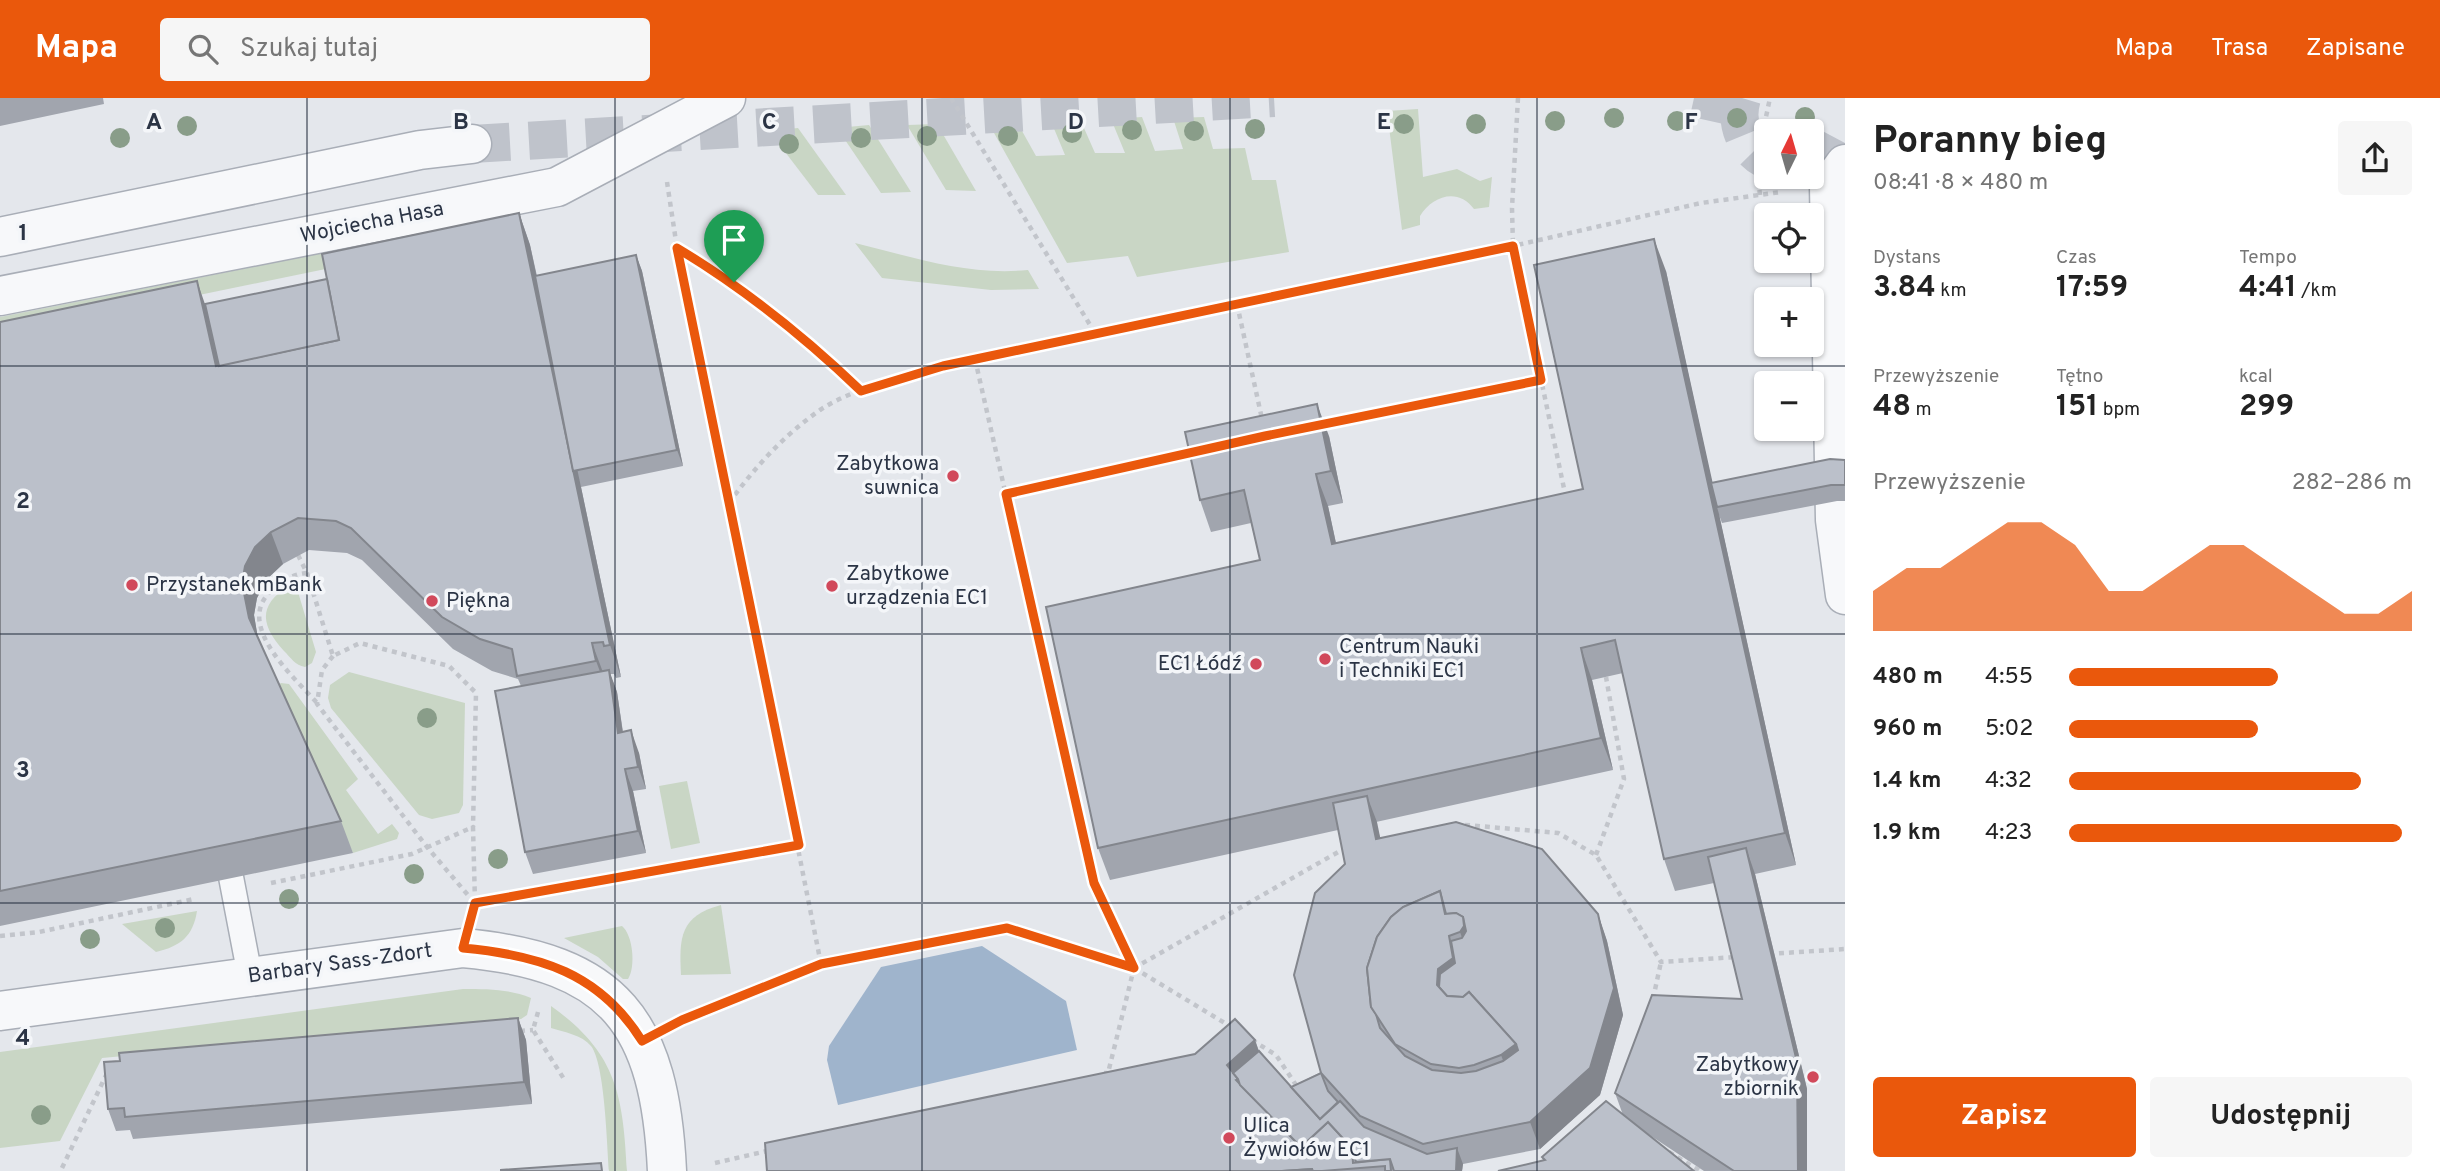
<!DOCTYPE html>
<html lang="pl">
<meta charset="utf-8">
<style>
body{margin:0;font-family:Overpass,sans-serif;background:#f6f6f6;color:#222;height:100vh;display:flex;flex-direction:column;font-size:26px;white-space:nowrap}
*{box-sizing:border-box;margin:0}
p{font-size:23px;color:#767676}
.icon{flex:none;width:38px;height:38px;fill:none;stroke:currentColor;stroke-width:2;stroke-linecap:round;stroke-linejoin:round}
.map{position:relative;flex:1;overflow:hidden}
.side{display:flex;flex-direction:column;background:#fff;width:595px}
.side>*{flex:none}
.needle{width:46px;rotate:5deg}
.tools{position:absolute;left:1754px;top:21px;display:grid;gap:14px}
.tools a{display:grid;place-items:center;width:70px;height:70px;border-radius:7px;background:#fff;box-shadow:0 2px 5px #0004;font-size:35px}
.pin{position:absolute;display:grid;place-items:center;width:60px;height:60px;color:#fff;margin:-72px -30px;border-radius:50% 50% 50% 0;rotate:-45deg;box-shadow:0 0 7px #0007}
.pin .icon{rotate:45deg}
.round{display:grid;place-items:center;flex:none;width:74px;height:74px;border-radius:7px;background:#f6f6f6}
.summary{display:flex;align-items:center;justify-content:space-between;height:119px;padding:0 28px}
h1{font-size:38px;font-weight:700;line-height:52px}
.metrics{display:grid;grid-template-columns:repeat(3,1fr);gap:10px;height:119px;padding:7px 28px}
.metrics div{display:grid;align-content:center}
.metrics b{font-size:30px;font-weight:700}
.metrics small{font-size:19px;font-weight:400}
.metrics p{font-size:19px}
.chart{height:196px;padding:14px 28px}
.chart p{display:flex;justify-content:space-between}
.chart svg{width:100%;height:126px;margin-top:7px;fill:#ea580c;opacity:.7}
.button{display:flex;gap:14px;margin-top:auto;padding:14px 28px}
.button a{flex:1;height:80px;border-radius:7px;background:#ea580c;color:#fff;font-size:28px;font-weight:700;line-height:80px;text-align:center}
.button a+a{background:#f6f6f6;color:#222}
ul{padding:0 28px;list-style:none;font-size:23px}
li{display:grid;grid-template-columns:112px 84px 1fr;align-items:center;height:52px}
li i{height:18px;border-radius:9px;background:#ea580c}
header{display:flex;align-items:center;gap:42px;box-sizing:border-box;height:98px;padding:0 35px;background:#ea580c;color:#fff}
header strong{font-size:33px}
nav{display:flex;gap:38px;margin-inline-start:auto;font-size:24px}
.search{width:490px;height:63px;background:#f6f6f6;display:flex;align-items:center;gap:18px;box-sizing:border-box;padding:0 24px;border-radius:7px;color:#767676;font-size:26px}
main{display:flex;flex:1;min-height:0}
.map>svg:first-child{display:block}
</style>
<header>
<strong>Mapa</strong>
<div class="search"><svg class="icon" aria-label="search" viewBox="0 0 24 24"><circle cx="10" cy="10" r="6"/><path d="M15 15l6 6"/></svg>Szukaj tutaj</div>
<nav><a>Mapa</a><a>Trasa</a><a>Zapisane</a></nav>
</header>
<main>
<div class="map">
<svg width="1845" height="1073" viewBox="0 0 1845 1073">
<rect width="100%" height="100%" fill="#e4e7ec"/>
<!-- green -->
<g fill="#c9d6c5">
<path d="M1418,11l5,68 34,-8 23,12 12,-4 -3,30 -15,2c-16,-22 -42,-13 -54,7v9l-18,5 -15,-119z"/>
<polygon points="1142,19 1155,53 1183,51 1173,20 1204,19 1213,51 1245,50 1252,82 1276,82 1289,154 1137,179 1128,158 1067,165 989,26 1017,24 1036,58 1065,57 1050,21 1080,21 1095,55 1125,55 1111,21"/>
<polygon points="937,26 976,93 946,92 907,27"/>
<polygon points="869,27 911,94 881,95 837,30"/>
<polygon points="798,30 846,97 818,97 769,33"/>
<polygon points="453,129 515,132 0,238 0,219"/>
<path d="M855,145c58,14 112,33 173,27l11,19 -48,1 -109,-12z"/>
<path d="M295,484l21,70 -4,11 -7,4c-10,-2 -14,-9 -21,-16 -27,-30 -24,-49 11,-69z"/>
<polygon points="349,574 465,605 463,707 459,715 432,721 419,717 331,610 328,600 330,587"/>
<polygon points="281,585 289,586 358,681 346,692 378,736 392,726 399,735 397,741 353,755 276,588"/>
<polygon points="687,683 700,745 671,751 659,688"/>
<path d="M721,807l10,69 -50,1c-2,-38 -1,-59 40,-70z"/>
<path d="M197,813c-4,25 -16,35 -41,41l-34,-28z"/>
<path d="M622,828c11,9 14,41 6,53h-5l-25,-22 -34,-19z"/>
<path d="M463,891c24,0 46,0 68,9l-4,17 -6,4 -419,39 -42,83 -60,7v-96z"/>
<path d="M551,908c66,47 72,89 76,165h-18c-2,-25 -4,-107 -18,-125 -9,-11 -27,-14 -40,-18z"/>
</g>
<!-- water -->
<polygon fill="#9fb4cc" points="982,848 1066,903 1077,952 838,1007 827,962 829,948 881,869"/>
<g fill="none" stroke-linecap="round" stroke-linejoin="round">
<!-- street-tunnel -->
<g stroke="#bfc3cb" stroke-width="38" stroke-dasharray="38 19" stroke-linecap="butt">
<polyline points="1694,0 1739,10"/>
<path d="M1742,0c-7,23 1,50 24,62"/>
<polyline points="472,46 1274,0"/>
<path d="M1811,67c19,-10 28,-22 34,-43"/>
</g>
<defs>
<polyline id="lane" points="231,779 250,878"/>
<g id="street">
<polyline points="1845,66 1829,88 1835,422 1845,497"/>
<polyline points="0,139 420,52 472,46"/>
<polyline points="0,198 557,89 726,0"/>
<path d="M0,913l463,-63c153,14 197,75 204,223"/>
</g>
</defs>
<!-- lane casing -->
<use href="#lane" stroke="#a9aeb7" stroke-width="27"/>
<!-- street casing -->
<use href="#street" stroke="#a9aeb7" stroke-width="41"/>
<!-- path -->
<g stroke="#c2c5cb" stroke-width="4.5" stroke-dasharray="5 5" stroke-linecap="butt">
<polyline points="951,0 1095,235"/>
<polyline points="1518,0 1512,110 1513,148 1566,400"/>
<path d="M667,84l10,66c68,41 127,87 184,143"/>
<polyline points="1760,97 1756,66 1770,0"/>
<polyline points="677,151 729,405"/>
<polyline points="1237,206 1262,321"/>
<polyline points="975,261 1094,785 1134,870 1108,975 1104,975"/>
<polyline points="1319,327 1541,282"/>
<polyline points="1006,396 1194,354"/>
<polyline points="298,457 307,475 333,558 360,545 449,568 476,595 473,729"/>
<path d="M307,475c-15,1 -28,9 -38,20 -33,34 26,85 48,110"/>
<polyline points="333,558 322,572 317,606 427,749 473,803"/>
<polyline points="1455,726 1558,735 1596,757 1661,864 1736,859"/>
<polyline points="1596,757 1624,681 1606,579"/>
<polyline points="271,785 412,756 473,729 475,804"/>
<polyline points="486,803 799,747"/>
<polyline points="0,838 39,834 194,801"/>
<polyline points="1769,856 1845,851"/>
<path d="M821,866l-92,-461c26,-36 54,-67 91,-93 35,-23 83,-32 123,-44l570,-120 188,-43 80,-11"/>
<polyline points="1134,870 1233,930"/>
<polyline points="1653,901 1661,864"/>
<polyline points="538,914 533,932 564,981"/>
<polyline points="684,922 821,866 1007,830 1134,870 1347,749"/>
<polyline points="520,933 533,932"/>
<polyline points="1252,942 1276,957 1298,990"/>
<polyline points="1669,1054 1700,1073"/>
<polyline points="715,1065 771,1052"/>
<polyline points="62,1070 107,975"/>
</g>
<!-- lane -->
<use href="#lane" stroke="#f7f8fa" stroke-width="24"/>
<!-- street -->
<use href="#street" stroke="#f7f8fa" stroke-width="38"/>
</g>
<!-- trees -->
<g fill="#899d89">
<circle cx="1805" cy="19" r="10"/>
<circle cx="1614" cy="20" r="10"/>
<circle cx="1737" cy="20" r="10"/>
<circle cx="1555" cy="23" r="10"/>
<circle cx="1677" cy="23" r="10"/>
<circle cx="1404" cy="26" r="10"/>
<circle cx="1476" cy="26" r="10"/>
<circle cx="187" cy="28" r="10"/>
<circle cx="1255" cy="31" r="10"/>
<circle cx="1132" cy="32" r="10"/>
<circle cx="1194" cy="33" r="10"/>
<circle cx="1072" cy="35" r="10"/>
<circle cx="927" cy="38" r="10"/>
<circle cx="1008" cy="38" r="10"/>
<circle cx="120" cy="40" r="10"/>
<circle cx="861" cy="40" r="10"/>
<circle cx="789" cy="46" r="10"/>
<circle cx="427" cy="620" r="10"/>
<circle cx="498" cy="761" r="10"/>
<circle cx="414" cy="776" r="10"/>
<circle cx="289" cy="801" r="10"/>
<circle cx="165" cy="830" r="10"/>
<circle cx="90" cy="841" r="10"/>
<circle cx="41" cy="1017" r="10"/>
</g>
<!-- wall -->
<g fill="#a1a5ae">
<polygon points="0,0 103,0 104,6 0,28"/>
<polygon points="519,115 530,147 537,178 636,157 642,173 683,368 581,389 621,579 616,580 614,576 610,576 617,594 623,634 639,655 646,691 633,693 646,755 533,776 525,754 521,588 518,581 492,573 453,551 362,462 347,455 309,452 283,466 267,481 257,500 254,517 258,541 341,723 353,755 0,828 0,224 205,206 327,181"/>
<polygon points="1666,173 1712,385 1845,362 1845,403 1837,403 1722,425 1719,417 1796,767 1755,776 1807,991 1807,1073 1704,1073 1648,1036 1543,1062 1542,1059 1623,1017 1615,995 1742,901 1714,785 1675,793 1664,761 1623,575 1592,582 1613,672 1376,724 1380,740 1598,816 1607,843 1623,917 1600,997 1540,1051 1463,1066 1462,1073 767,1073 1195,956 1255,942 1259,953 1291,989 1321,974 1345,766 1338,732 1110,782 1098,750 1260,462 1251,425 1211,434 1200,402 1329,338 1343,405 1328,408 1336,445 1583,391"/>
<polygon points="518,920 526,942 532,1006 133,1041 130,1032 116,1033 108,1011"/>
</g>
<!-- shaded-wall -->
<g fill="#83868d">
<polygon points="519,115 530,147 621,579 610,547"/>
<polygon points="1654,141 1666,173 1718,409 1717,409 1719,416 1796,767 1785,735"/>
<polygon points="636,157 642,173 683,368 677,352"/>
<polygon points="197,183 208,215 226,292 216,268"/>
<polygon points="1317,306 1329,338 1343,405 1331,373"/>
<polygon points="1316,376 1328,408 1343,478 1332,446"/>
<polygon points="271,434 283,466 267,481 257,500 254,517 260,552 249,520 242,485 245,468 255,449"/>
<polygon points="592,545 604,577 608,595 596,563"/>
<polygon points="1581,550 1592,582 1613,672 1601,640"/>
<polygon points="609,572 617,594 626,657 618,635"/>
<polygon points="631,632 639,655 646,691 638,669"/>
<polygon points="625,671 633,693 646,755 638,733"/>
<polygon points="1367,698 1377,724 1386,768 1376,741"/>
<polygon points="1746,750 1755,776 1807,991 1807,1073 1798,1073"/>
<polygon points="1598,816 1607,843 1623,917 1600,997 1540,1051 1530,1024"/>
<polygon points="1463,819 1474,851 1471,866 1460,834"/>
<polygon points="1449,838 1461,870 1450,903 1437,887 1438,871"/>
<polygon points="518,920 526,942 532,1006 524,984"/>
<polygon points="1255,942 1264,969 1241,989 1237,985 1227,967"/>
<polygon points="1516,946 1527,978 1513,989 1501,957"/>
<polygon points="1457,1050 1463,1066 1462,1073 1456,1073"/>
</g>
<!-- building -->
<g fill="#bbc0ca" stroke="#83868d" stroke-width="2" fill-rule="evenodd">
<polygon points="519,115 610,547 604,548 603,544 592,545 596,563 517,578 512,551 480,541 442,519 351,430 336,423 298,420 271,434 255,449 245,468 242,485 249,520 341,723 0,793 0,224 197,183 216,268 339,242 322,156"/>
<polygon points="1654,141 1785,735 1664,761 1615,542 1581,550 1601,640 1098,750 1046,509 1260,462 1244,392 1200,402 1185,334 1317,306 1331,373 1316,376 1332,446 1583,391 1534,167"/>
<polygon points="636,157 677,352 573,373 535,178"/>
<polygon points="327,181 339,242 219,268 205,206"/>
<polygon points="1830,361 1845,362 1845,387 1831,387 1717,409 1711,385"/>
<polygon points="609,572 618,635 631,632 638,669 625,671 638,733 525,754 495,593"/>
<path d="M1367,698l9,43 80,-17 86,27 56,65 16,74 -24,80 -60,54 -107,22 -63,-28 -39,-43 -27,-98 21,-82 30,-29 -12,-61zM1440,793l6,23 10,-1 7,4 3,14 -4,7 -11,3 4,22 -15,11 -1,13 8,9 16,1 6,-5 47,52 2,6 -15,11 -27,10 -15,2 -29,-3 -27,-14 -25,-28 -4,-14 -5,-7 -4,-39 10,-31 14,-20 12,-10z"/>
<polygon points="1746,750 1797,964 1798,1073 1734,1073 1615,995 1652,897 1742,901 1708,759"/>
<polygon points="1440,793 1445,816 1456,815 1463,819 1464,828 1460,834 1449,838 1453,860 1438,871 1437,887 1447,898 1463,899 1469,894 1516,946 1501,957 1474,967 1459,970 1431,966 1395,946 1371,909 1367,870 1377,839 1391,819 1403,809"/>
<polygon points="518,920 524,984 125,1019 124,1010 108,1011 104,964 120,963 119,955"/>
<polygon points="1235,921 1255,942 1227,967 1238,981 1236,982 1301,1049 1328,1024 1352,1050 1353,1065 1390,1061 1391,1073 1385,1073 1385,1068 1322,1073 1313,1073 1312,1071 1282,1073 767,1073 765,1045 1195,956"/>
<polygon points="1259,953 1320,1021 1340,1003 1364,1029 1427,1056 1457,1050 1456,1073 1394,1073 1390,1061 1356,1064 1352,1050 1328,1024 1301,1049 1240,987 1238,981 1233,975"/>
<polygon points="1321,975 1328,993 1338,1004 1320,1021 1291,989"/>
<polygon points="1606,1003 1694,1073 1498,1073 1545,1062 1542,1059"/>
<polygon points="601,1065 602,1073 501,1073 501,1072"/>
<polygon points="1312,1071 1312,1073 1282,1073"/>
</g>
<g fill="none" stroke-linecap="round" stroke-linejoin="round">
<defs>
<path id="route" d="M1513,148l28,134 -276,56 -259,58 88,389 40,85 -127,-40 -186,36 -139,56 -40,21c-42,-68 -103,-86 -179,-93l12,-45 324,-58 -122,-597c68,41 127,88 184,143l82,-25z"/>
</defs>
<!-- route casing -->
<use href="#route" stroke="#fff" stroke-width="14"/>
<!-- route -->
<use href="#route" stroke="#ea580c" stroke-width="9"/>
</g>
<!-- grid -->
<path fill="none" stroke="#2b3445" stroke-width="2" stroke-opacity="0.55" d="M307,0v1073M615,0v1073M922,0v1073M1230,0v1073M1537,0v1073M0,268h1845M0,536h1845M0,805h1845"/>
<!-- markers -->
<g fill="#d1495b" stroke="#f4f6f9" stroke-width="2.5">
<circle cx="953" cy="378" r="7"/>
<circle cx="132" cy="487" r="7"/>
<circle cx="832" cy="488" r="7"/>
<circle cx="432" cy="503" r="7"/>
<circle cx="1325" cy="561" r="7"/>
<circle cx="1256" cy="566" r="7"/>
<circle cx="1813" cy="979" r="7"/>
<circle cx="1229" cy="1040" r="7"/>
</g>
<g text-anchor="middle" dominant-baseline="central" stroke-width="7" stroke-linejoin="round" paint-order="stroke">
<!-- street labels -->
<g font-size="21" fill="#2b3445" stroke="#f4f6f9">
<text transform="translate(372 125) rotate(-11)">Wojciecha Hasa</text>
<text transform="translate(340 866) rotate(-8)">Barbary Sass-Zdort</text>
</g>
<!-- poi labels -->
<g font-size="21" fill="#2b3445" stroke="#f4f6f9" text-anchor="start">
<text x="939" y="366" text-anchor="end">Zabytkowa<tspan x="939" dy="24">suwnica</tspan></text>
<text x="846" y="476">Zabytkowe<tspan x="846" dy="24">urządzenia EC1</tspan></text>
<text x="146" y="487">Przystanek mBank</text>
<text x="446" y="503">Piękna</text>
<text x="1339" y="549">Centrum Nauki<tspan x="1339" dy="24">i Techniki EC1</tspan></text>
<text x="1242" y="566" text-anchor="end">EC1 Łódź</text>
<text x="1799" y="967" text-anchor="end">Zabytkowy<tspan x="1799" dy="24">zbiornik</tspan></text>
<text x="1243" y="1028">Ulica<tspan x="1243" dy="24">Żywiołów EC1</tspan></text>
</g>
</g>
<g font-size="23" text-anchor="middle" font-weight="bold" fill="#2b3445" stroke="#f4f6f9" stroke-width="7" stroke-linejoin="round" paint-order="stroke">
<text x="154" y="31">A</text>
<text x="461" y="31">B</text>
<text x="769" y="31">C</text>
<text x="1076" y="31">D</text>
<text x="1384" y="31">E</text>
<text x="1691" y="31">F</text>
<text x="23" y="142">1</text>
<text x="23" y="410">2</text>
<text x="23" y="679">3</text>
<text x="23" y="947">4</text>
</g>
</svg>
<div class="tools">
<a><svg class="needle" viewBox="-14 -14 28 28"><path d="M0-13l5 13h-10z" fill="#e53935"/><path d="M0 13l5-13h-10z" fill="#767676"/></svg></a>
<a><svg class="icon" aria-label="locate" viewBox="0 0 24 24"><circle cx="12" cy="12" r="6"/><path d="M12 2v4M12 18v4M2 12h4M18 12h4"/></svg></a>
<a>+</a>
<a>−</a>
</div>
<div class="pin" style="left:734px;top:184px;background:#1e9e55"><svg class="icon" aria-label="arrive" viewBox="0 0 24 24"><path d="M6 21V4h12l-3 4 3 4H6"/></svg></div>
</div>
<section class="side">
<div class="summary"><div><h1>Poranny bieg</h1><p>08:41 · 8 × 480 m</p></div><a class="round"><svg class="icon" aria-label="share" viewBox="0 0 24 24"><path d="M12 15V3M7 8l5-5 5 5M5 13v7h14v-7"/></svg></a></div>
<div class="metrics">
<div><p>Dystans</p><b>3.84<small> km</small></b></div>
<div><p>Czas</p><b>17:59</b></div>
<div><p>Tempo</p><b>4:41<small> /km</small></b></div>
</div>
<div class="metrics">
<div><p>Przewyższenie</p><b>48<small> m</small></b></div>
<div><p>Tętno</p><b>151<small> bpm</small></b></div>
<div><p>kcal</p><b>299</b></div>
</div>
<div class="chart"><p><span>Przewyższenie</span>282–286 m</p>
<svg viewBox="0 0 160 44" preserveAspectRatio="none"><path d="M0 44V30L10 22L20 22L30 14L40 6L50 6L60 14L70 30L80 30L90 22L100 14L110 14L120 22L130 30L140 38L150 38L160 30V44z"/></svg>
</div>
<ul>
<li><b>480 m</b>4:55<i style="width:61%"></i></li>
<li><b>960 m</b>5:02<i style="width:55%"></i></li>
<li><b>1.4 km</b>4:32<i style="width:85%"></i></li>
<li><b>1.9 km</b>4:23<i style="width:97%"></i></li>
</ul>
<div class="button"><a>Zapisz</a><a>Udostępnij</a></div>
</section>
</main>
